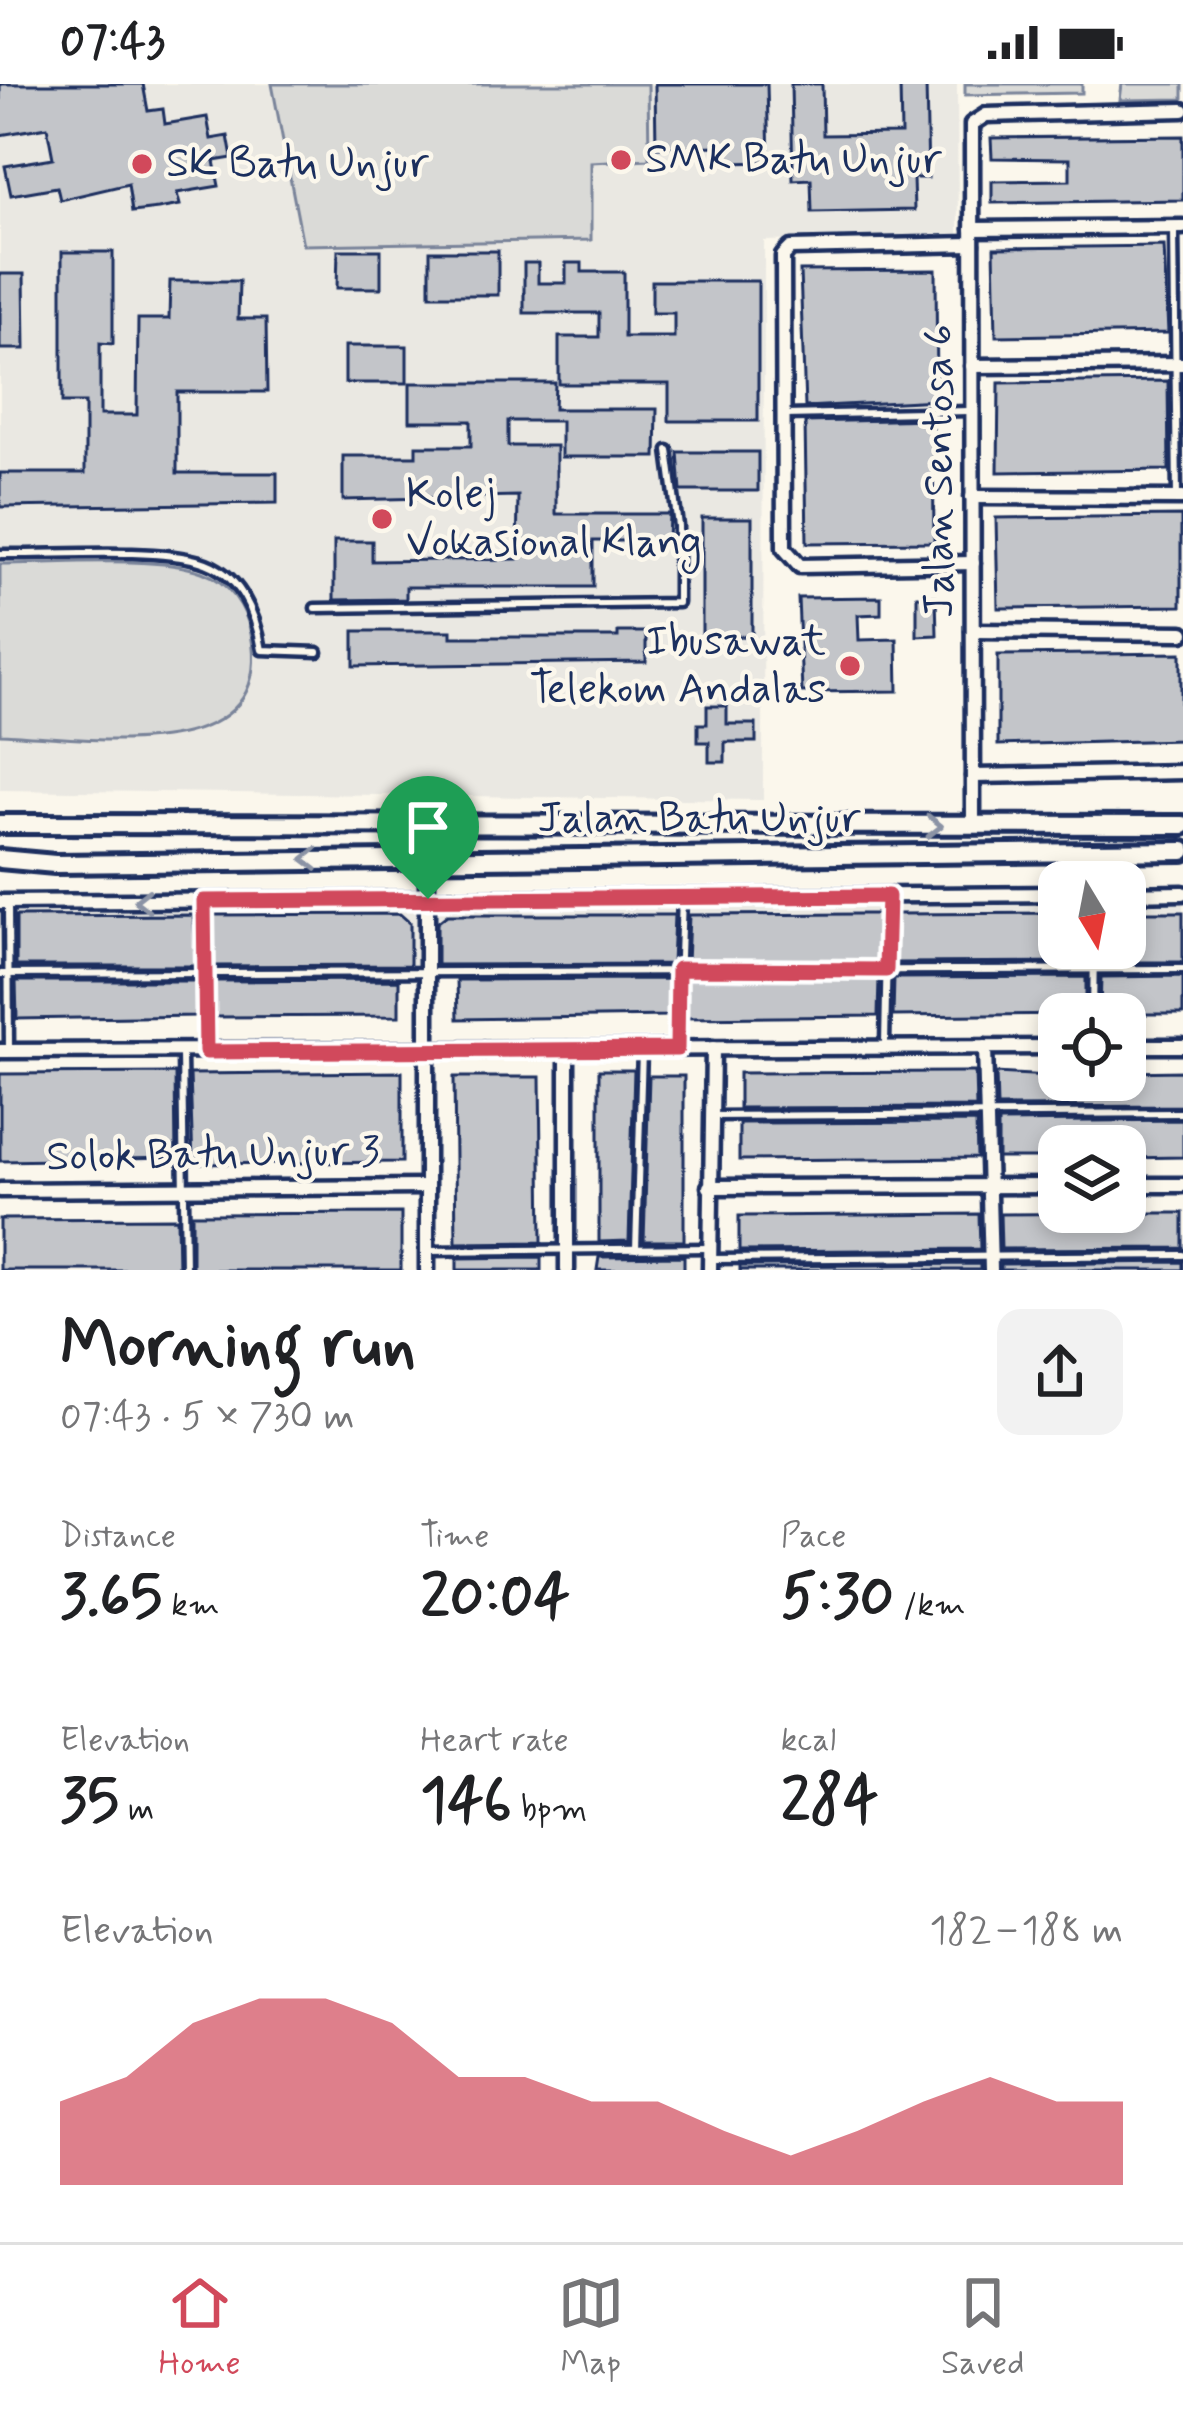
<!DOCTYPE html>
<meta charset="utf-8">
<style>
body{margin:0;font-family:Mynerve,sans-serif;background:#f2f2f2;color:#202124;height:100vh;display:flex;flex-direction:column;font-size:45px;white-space:nowrap}
*{box-sizing:border-box;margin:0}
p{font-size:39px;color:#757577}
.icon{flex:none;width:66px;height:66px;fill:none;stroke:currentColor;stroke-width:2;stroke-linecap:round;stroke-linejoin:round}
.map{position:relative;height:1186px;overflow:hidden}
.details{display:flex;flex-direction:column;background:#fff;flex:1}
.details>*{flex:none}
.needle{width:78px;rotate:170deg}
.buttons{position:absolute;left:1038px;top:777px;display:grid;gap:24px}
.buttons a{display:grid;place-items:center;width:108px;height:108px;border-radius:24px;background:#fff;box-shadow:0 6px 18px #0003;font-size:60px}
.pin{position:absolute;display:grid;place-items:center;width:102px;height:102px;color:#fff;margin:-123px -51px;border-radius:50% 50% 50% 0;rotate:-45deg;box-shadow:0 0 12px #0007}
.pin .icon{rotate:45deg}
.round{display:grid;place-items:center;flex:none;width:126px;height:126px;border-radius:24px;background:#f2f2f2}
.headline{display:flex;align-items:center;justify-content:space-between;height:204px;padding:0 60px}
h1{font-size:66px;font-weight:800;line-height:90px}
.metrics{display:grid;grid-template-columns:repeat(3,1fr);gap:18px;height:204px;padding:12px 60px}
.metrics div{display:grid;align-content:center}
.metrics b{font-size:60px;font-weight:800}
.metrics small{font-size:33px;font-weight:400}
.metrics p{font-size:33px}
.chart{height:336px;padding:24px 60px}
.chart p{display:flex;justify-content:space-between}
.chart svg{width:100%;height:216px;margin-top:12px;fill:#d1495b;opacity:.7}
.status{display:flex;justify-content:space-between;align-items:center;height:84px;padding:0 60px;background:#fff;direction:ltr}
.status svg{height:33px;fill:currentColor}
.menu{display:flex;justify-content:space-around;align-items:center;height:168px;border-top:3px solid #e0e0e0;background:#fff;font-size:33px;color:#757577}
.menu a{display:grid;justify-items:center;gap:6px}
.menu .selected{color:#d1495b}
.map>svg:first-child{display:block}
</style>
<div class="status"><b>07:43</b><svg viewBox="0 0 49 12"><path d="M0 12V9h3v3zM5 12V6h3v6zM10 12V3h3v9zM15 12V0h3v12zM26 1h20v11H26zM47 4h2v5h-2z"/></svg></div>
<div class="map">
<svg width="1183" height="1186" viewBox="0 0 1183 1186">
<rect width="100%" height="100%" fill="#fbf7ec"/>
<filter id="ink" filterUnits="userSpaceOnUse"><feTurbulence type="fractalNoise" baseFrequency=".00833" numOctaves="2"/><feDisplacementMap in="SourceGraphic" scale="24" xChannelSelector="R" yChannelSelector="G"/><feConvolveMatrix kernelMatrix="1 2 1 2 8 2 1 2 1" color-interpolation-filters="sRGB"/></filter>
<g filter="url(#ink)">
<!-- built -->
<g fill="#eae8e2">
<polygon points="0,0 957,0 958,153 764,157 763,716 0,706"/>
<polygon points="1125,815 1183,815 1183,882 0,886 0,823 1059,816 1059,864 1125,864"/>
</g>
<!-- green -->
<g fill="#dadad7" stroke="#7a849a" stroke-width="3">
<polygon points="272,0 648,0 649,75 591,78 591,156 303,161"/>
<polygon points="965,0 1082,0 1082,9 965,11"/>
<polygon points="1122,0 1183,0 1183,15 1120,16"/>
<path d="M0,480c51,0 158,-9 202,8 27,10 44,35 49,62 27,138 -170,103 -251,100z"/>
</g>
<!-- building -->
<g fill="#c3c5c9" stroke="#1b2f5e" stroke-width="3">
<polygon points="0,0 143,0 148,27 163,25 165,40 207,33 211,55 228,52 232,74 214,77 219,102 177,109 180,121 158,125 132,128 128,100 60,116 57,103 11,111 5,82 53,74 47,43 0,51"/>
<polygon points="655,0 767,0 769,78 727,79 726,62 656,63"/>
<polygon points="791,0 822,0 823,51 901,50 900,0 926,0 928,94 913,94 914,126 812,128 811,95 793,96"/>
<polygon points="1183,52 1183,116 992,119 992,97 1070,96 1070,75 992,74 991,54"/>
<polygon points="1164,162 1168,249 996,252 994,164"/>
<polygon points="338,166 381,166 381,204 337,204"/>
<rect x="430" y="167" width="68" height="44"/>
<polygon points="62,168 113,168 113,260 100,259 100,331 137,331 138,235 169,235 170,197 239,197 238,235 266,235 267,308 177,308 177,389 277,389 277,419 0,423 0,389 85,389 85,319 62,319"/>
<polygon points="524,179 538,179 538,199 566,199 566,179 582,179 582,188 624,188 624,253 674,253 674,229 652,229 652,197 758,197 758,337 669,337 669,300 559,300 559,253 599,253 599,229 524,229"/>
<polygon points="936,186 937,316 805,323 800,187"/>
<polygon points="0,190 24,190 25,265 0,265"/>
<rect x="345" y="262" width="62" height="37"/>
<polygon points="1168,297 1169,386 998,388 999,299"/>
<polygon points="410,299 555,299 554,325 657,325 656,373 561,373 561,337 508,337 508,362 556,362 556,430 669,430 668,457 593,457 593,503 406,503 406,515 334,516 334,457 372,457 372,477 517,475 518,412 343,416 343,372 416,372 416,362 471,362 471,337 410,337"/>
<polygon points="933,335 934,458 807,459 805,338"/>
<polygon points="678,368 758,368 758,407 681,407"/>
<polygon points="1181,432 1181,522 998,524 996,434"/>
<polygon points="702,434 752,434 752,552 702,553"/>
<polygon points="917,512 936,512 937,551 917,552"/>
<polygon points="881,513 881,530 858,531 859,556 897,555 898,607 802,608 798,514"/>
<polygon points="354,547 451,547 451,553 618,553 618,548 646,548 646,578 354,582"/>
<polygon points="1181,569 1181,656 998,661 998,571"/>
<polygon points="707,622 727,622 727,640 756,640 756,658 725,658 725,678 709,678 709,658 698,658 698,640 707,640"/>
<polygon points="1125,828 1183,828 1183,878 1101,878 1101,864 1125,864"/>
<polygon points="1059,829 1059,864 1087,864 1086,878 894,879 895,830"/>
<polygon points="400,830 410,839 410,881 212,882 212,831"/>
<polygon points="859,830 880,830 879,879 687,880 689,831"/>
<polygon points="193,831 197,882 16,882 16,832"/>
<polygon points="447,831 674,831 672,880 437,881 437,839"/>
<polygon points="1183,892 1183,930 1100,930 1101,893"/>
<polygon points="1086,893 1086,930 893,932 894,894"/>
<polygon points="879,894 878,932 685,934 687,895"/>
<polygon points="672,895 670,932 458,935 457,896"/>
<polygon points="399,896 399,932 212,933 212,897"/>
<polygon points="16,897 197,897 197,932 17,935"/>
<polygon points="599,986 634,986 629,1157 599,1158"/>
<polygon points="1183,987 1183,1022 997,1023 996,989 1125,996 1125,988"/>
<polygon points="402,988 402,1078 193,1080 190,990"/>
<polygon points="963,988 975,988 976,1023 739,1024 739,989"/>
<polygon points="175,989 176,1074 0,1077 0,990"/>
<polygon points="649,992 684,992 684,1157 644,1157"/>
<polygon points="454,993 540,993 542,1158 456,1159"/>
<polygon points="1183,1036 1183,1073 1125,1074 1125,1062 1059,1062 1059,1074 998,1074 998,1038"/>
<polygon points="976,1038 977,1074 739,1076 739,1039"/>
<polygon points="401,1129 401,1186 192,1186 192,1130"/>
<polygon points="1143,1129 1183,1129 1183,1164 1001,1165 1000,1130"/>
<polygon points="979,1130 980,1165 739,1167 739,1132"/>
<polygon points="177,1134 178,1186 0,1186 0,1135"/>
<polygon points="684,1172 684,1186 597,1186 599,1173"/>
<polygon points="541,1173 541,1186 457,1186 457,1174"/>
<polygon points="1183,1178 1183,1186 1001,1186 1001,1180"/>
<polygon points="980,1180 980,1186 740,1186 740,1182"/>
</g>
<g fill="none" stroke-linecap="round" stroke-linejoin="round">
<defs>
<g id="service">
<polyline points="1174,144 1177,414"/>
<polyline points="785,331 969,327"/>
<path d="M0,470c53,1 152,-7 200,7 39,11 56,52 62,89l56,2"/>
<polyline points="315,524 678,519 678,442 668,366"/>
<polyline points="204,817 205,964"/>
<polyline points="8,821 9,964"/>
<polyline points="0,890 1183,885"/>
<polyline points="1093,930 1094,864"/>
<polyline points="885,960 888,812"/>
<polyline points="677,961 682,813"/>
<polyline points="182,969 185,1186"/>
<polyline points="713,1032 1183,1029"/>
<polyline points="636,1165 642,966"/>
<polyline points="427,1167 709,1164"/>
<polyline points="713,1175 1183,1171"/>
</g>
<g id="minor">
<polyline points="972,145 1183,143"/>
<polyline points="972,160 791,164 783,172 784,464 800,482 973,479"/>
<polyline points="972,282 1183,280"/>
<polyline points="972,413 1183,414"/>
<polyline points="973,547 1183,549"/>
<polyline points="973,692 1183,688"/>
<polyline points="973,742 972,40 986,31 1183,26"/>
<polyline points="1125,810 1183,809"/>
<polyline points="0,818 1059,810"/>
<polyline points="1125,962 1183,962"/>
<polyline points="985,963 991,1186"/>
<polyline points="567,965 567,1186"/>
<polyline points="0,967 1059,963"/>
<polyline points="1125,1101 1183,1101"/>
<polyline points="709,1103 1059,1102"/>
<polyline points="0,1106 427,1103"/>
<polyline points="427,1186 427,773"/>
<polyline points="710,1186 713,964"/>
</g>
<g id="secondary">
<polyline points="0,740 1183,741"/>
<polyline points="0,775 55,780 1183,767"/>
</g>
</defs>
<!-- service casing -->
<use href="#service" stroke="#1b2f5e" stroke-width="15"/>
<!-- minor casing -->
<use href="#minor" stroke="#1b2f5e" stroke-width="21"/>
<!-- secondary casing -->
<use href="#secondary" stroke="#1b2f5e" stroke-width="26"/>
<!-- service -->
<use href="#service" stroke="#fbf7ec" stroke-width="6"/>
<!-- minor -->
<use href="#minor" stroke="#fbf7ec" stroke-width="12"/>
<!-- secondary -->
<use href="#secondary" stroke="#fbf7ec" stroke-width="16"/>
</g>
<!-- one-way arrows -->
<defs><path id="oneway-chevron" d="M-2-3.5L2.5 0L-2 3.5" fill="none" stroke-width="1.6" stroke-linecap="round" stroke-linejoin="round" transform="scale(3)"/></defs>
<g stroke="#8b93a5">
<use href="#oneway-chevron" transform="translate(934 742)"/>
<use href="#oneway-chevron" transform="translate(310 775) rotate(179)"/>
<use href="#oneway-chevron" transform="translate(143 817) rotate(180)"/>
</g>
</g>
<g fill="none" stroke-linecap="round" stroke-linejoin="round" filter="url(#ink)">
<defs>
<polygon id="route" points="888,812 886,886 678,885 677,965 206,968 204,817"/>
</defs>
<!-- route casing -->
<use href="#route" stroke="#fff" stroke-width="24"/>
<!-- route -->
<use href="#route" stroke="#d1495b" stroke-width="15"/>
</g>
<!-- markers -->
<g fill="#d1495b" stroke="#fbf7ec" stroke-width="4.5">
<circle cx="621" cy="76" r="12"/>
<circle cx="142" cy="80" r="12"/>
<circle cx="382" cy="435" r="12"/>
<circle cx="850" cy="582" r="12"/>
</g>
<g text-anchor="middle" dominant-baseline="central" stroke-width="9" stroke-linejoin="round" paint-order="stroke">
<!-- poi labels -->
<g font-size="42" fill="#1b2f5e" stroke="#fbf7ec" text-anchor="start">
<text x="645" y="76">SMK Batu Unjur</text>
<text x="166" y="80">SK Batu Unjur</text>
<text x="406" y="411">Kolej<tspan x="406" dy="48">Vokasional Klang</tspan></text>
<text x="826" y="558" text-anchor="end">Ibusawat<tspan x="826" dy="48">Telekom Andalas</tspan></text>
</g>
<!-- street labels -->
<g font-size="42" fill="#1b2f5e" stroke="#fbf7ec">
<text transform="translate(940 387) rotate(-90)">Jalan Sentosa 6</text>
<text x="699" y="735">Jalan Batu Unjur</text>
<text transform="translate(213 1071) rotate(-1)">Solok Batu Unjur 3</text>
</g>
</g>
</svg>
<div class="buttons">
<a><svg class="needle" viewBox="-14 -14 28 28"><path d="M0-13l5 13h-10z" fill="#e53935"/><path d="M0 13l5-13h-10z" fill="#757577"/></svg></a>
<a><svg class="icon" aria-label="locate" viewBox="0 0 24 24"><circle cx="12" cy="12" r="6"/><path d="M12 2v4M12 18v4M2 12h4M18 12h4"/></svg></a>
<a><svg class="icon" aria-label="layers" viewBox="0 0 24 24"><path d="M12 4l9 5-9 5-9-5zM3 14l9 5 9-5"/></svg></a>
</div>
<div class="pin" style="left:428px;top:815px;background:#1e9e55"><svg class="icon" aria-label="arrive" viewBox="0 0 24 24"><path d="M6 21V4h12l-3 4 3 4H6"/></svg></div>
</div>
<section class="details">
<div class="headline"><div><h1>Morning run</h1><p>07:43 · 5 × 730 m</p></div><a class="round"><svg class="icon" aria-label="share" viewBox="0 0 24 24"><path d="M12 15V3M7 8l5-5 5 5M5 13v7h14v-7"/></svg></a></div>
<div class="metrics">
<div><p>Distance</p><b>3.65<small> km</small></b></div>
<div><p>Time</p><b>20:04</b></div>
<div><p>Pace</p><b>5:30<small> /km</small></b></div>
</div>
<div class="metrics">
<div><p>Elevation</p><b>35<small> m</small></b></div>
<div><p>Heart rate</p><b>146<small> bpm</small></b></div>
<div><p>kcal</p><b>284</b></div>
</div>
<div class="chart"><p><span>Elevation</span>182–188 m</p>
<svg viewBox="0 0 160 44" preserveAspectRatio="none"><path d="M0 44V27L10 22L20 11L30 6L40 6L50 11L60 22L70 22L80 27L90 27L100 33L110 38L120 33L130 27L140 22L150 27L160 27V44z"/></svg>
</div>
</section>
<nav class="menu">
<a class="selected"><svg class="icon" aria-label="home" viewBox="0 0 24 24"><path d="M3 11l9-7 9 7M6 9v11h12V9"/></svg>Home</a>
<a><svg class="icon" aria-label="map" viewBox="0 0 24 24"><path d="M3 6l6-2 6 2 6-2v14l-6 2-6-2-6 2zM9 4v14M15 6v14"/></svg>Map</a>
<a><svg class="icon" aria-label="saved" viewBox="0 0 24 24"><path d="M7 4h10v16l-5-4-5 4z"/></svg>Saved</a>
</nav>
